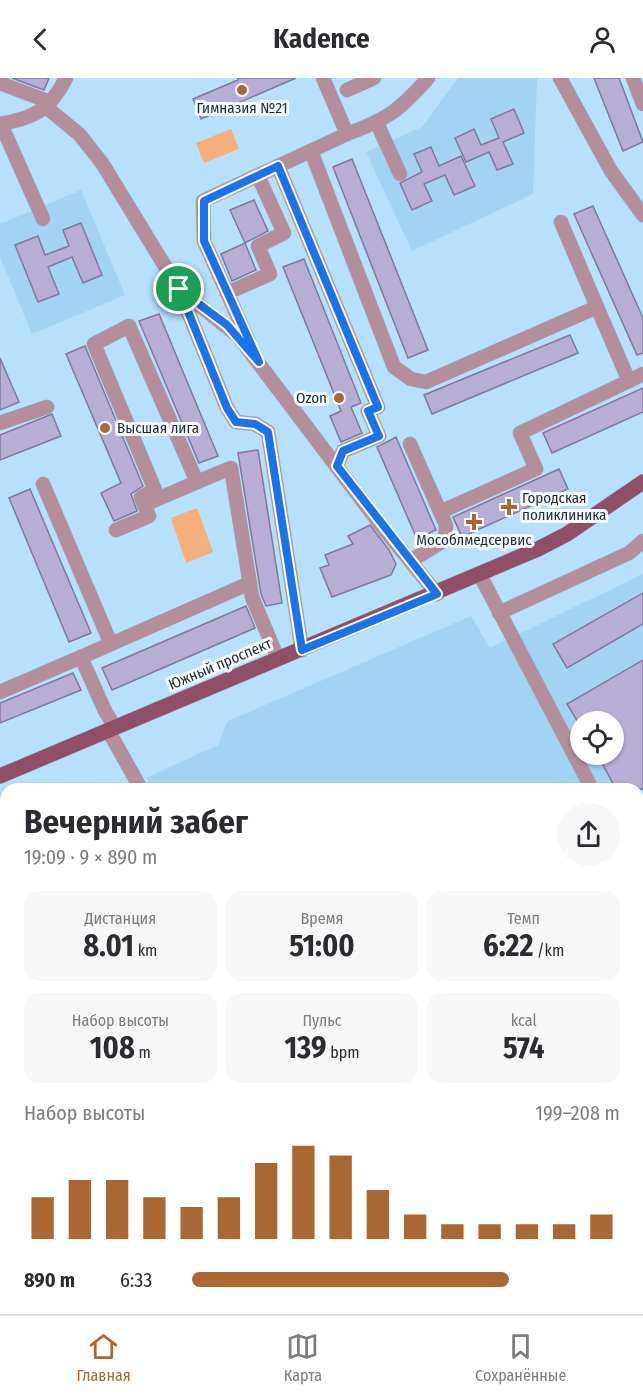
<!DOCTYPE html>
<html lang="ru">
<meta charset="utf-8">
<style>
body{margin:0;font-family:"Fira Sans Condensed",sans-serif;background:#f7f7f7;color:#2b2b33;height:100vh;display:flex;flex-direction:column;font-size:22px;white-space:nowrap}
*{box-sizing:border-box;margin:0}
p{font-size:20px;color:#7c7c81}
.icon{flex:none;width:33px;height:33px;fill:none;stroke:currentColor;stroke-width:2;stroke-linecap:round;stroke-linejoin:round}
.map{position:relative;flex:1;overflow:hidden}
.drawer{position:absolute;left:0px;top:705px;width:644px;height:531px;display:flex;flex-direction:column;background:#fff;border-radius:18px 18px 0 0;box-shadow:0 2px 4px #0004}
.drawer>*{flex:none}
.fabs{position:absolute;left:570px;top:633px;display:grid;gap:12px}
.fabs a{display:grid;place-items:center;width:54px;height:54px;border-radius:50%;background:#fff;box-shadow:0 2px 4px #0004;font-size:30px}
.pin{position:absolute;display:grid;place-items:center;width:51px;height:51px;color:#fff;margin:-26px;border:3px solid #fff;border-radius:50%;box-shadow:0 2px 6px #0007}
.round{display:grid;place-items:center;flex:none;width:63px;height:63px;border-radius:32px;background:#f7f7f7}
.overview{display:flex;align-items:center;justify-content:space-between;height:102px;padding:0 24px}
h1{font-size:33px;font-weight:700;line-height:45px}
.figures{display:grid;grid-template-columns:repeat(3,1fr);gap:9px;height:102px;padding:6px 24px}
.figures div{display:grid;align-content:center;border-radius:15px;background:#f7f7f7;text-align:center}
.figures b{font-size:30px;font-weight:700}
.figures small{font-size:16px;font-weight:400}
.figures p{font-size:16px}
.chart{height:168px;padding:12px 24px}
.chart p{display:flex;justify-content:space-between}
.chart svg{width:100%;height:108px;margin-top:6px;stroke:#a96833;stroke-width:6}
ul{padding:0 24px;list-style:none;font-size:20px}
li{display:grid;grid-template-columns:96px 72px 1fr;align-items:center;height:45px}
li i{height:15px;border-radius:8px;background:#a96833}
header{display:flex;justify-content:space-between;align-items:center;height:78px;padding:0 24px;background:#fff;font-size:27px;font-weight:700}
.tab-bar{display:flex;justify-content:space-around;align-items:center;height:84px;border-top:2px solid #e1e1e2;background:#fff;font-size:16px;color:#7c7c81}
.tab-bar a{display:grid;justify-items:center;gap:3px}
.tab-bar .current{color:#a96833}
.map>svg:first-child{display:block}
</style>
<header><svg class="icon" aria-label="back" viewBox="0 0 24 24"><path d="M15 5l-7 7 7 7"/></svg>Kadence<svg class="icon" aria-label="person" viewBox="0 0 24 24"><circle cx="12" cy="8" r="4"/><path d="M4 21q1-7 8-7t8 7"/></svg></header>
<div class="map">
<svg width="643" height="1236" viewBox="0 0 643 1236">
<rect width="100%" height="100%" fill="#b6e0fc"/>
<!-- built -->
<g fill="#a2d3f2" fill-rule="evenodd">
<polygon points="458,0 537,0 533,116 412,173 366,74 422,49"/>
<polygon points="81,112 125,217 32,256 0,179 0,146"/>
<path d="M643,496v740h-176l-3,-6h174v-519h-486l-6,-11 72,-33 10,-24 243,-105 19,32zM580,644h34v32h-34z"/>
<polygon points="0,1120 6,1126 6,1230 109,1230 115,1236 0,1236"/>
</g>
<!-- green -->
<g fill="#f4af7b">
<polygon points="231,51 239,71 204,85 196,65"/>
<polygon points="197,430 213,474 186,485 171,440"/>
<polygon points="259,1230 336,1230 330,1236 255,1236"/>
</g>
<!-- building -->
<g fill="#b8add5" stroke="#82789d" stroke-width="1.5">
<polygon points="12,0 49,0 44,12"/>
<polygon points="238,0 296,0 201,41 193,21 238,2"/>
<polygon points="594,0 619,0 643,64 623,73"/>
<polygon points="514,31 524,55 503,64 513,86 497,92 489,74 466,84 455,60 474,51 481,67 499,60 491,41"/>
<polygon points="431,69 439,88 461,78 475,108 454,117 445,97 424,106 432,123 412,132 400,105 422,94 414,76"/>
<polygon points="352,81 428,272 408,280 333,89"/>
<polygon points="254,122 268,153 245,165 230,132"/>
<polygon points="593,128 643,240 643,275 637,277 574,136"/>
<polygon points="81,145 102,197 83,205 72,179 48,189 59,216 38,224 15,167 38,158 45,177 69,168 63,152"/>
<polygon points="245,165 256,192 232,203 221,176"/>
<polygon points="304,181 361,325 351,329 362,355 341,364 330,338 341,333 283,189"/>
<polygon points="159,236 218,378 199,385 139,243"/>
<polygon points="570,257 578,275 432,336 424,317"/>
<polygon points="85,268 143,408 131,416 137,433 114,443 101,415 121,405 66,276"/>
<polygon points="0,280 19,324 0,332"/>
<polygon points="643,310 643,334 552,375 543,355"/>
<polygon points="52,336 61,358 0,382 0,357"/>
<polygon points="396,359 436,452 417,461 377,369"/>
<polygon points="258,372 282,525 266,528 261,516 238,375"/>
<polygon points="559,391 568,411 462,459 453,439"/>
<polygon points="30,411 91,555 69,564 9,420"/>
<polygon points="370,447 389,472 396,486 391,497 332,519 320,490 329,487 325,477 353,466 348,458"/>
<polygon points="643,515 643,546 567,590 553,566"/>
<polygon points="246,528 255,550 112,612 102,590"/>
<polygon points="643,582 643,711 616,711 597,676 614,676 614,644 578,644 567,626"/>
<polygon points="73,595 81,612 0,645 0,625"/>
</g>
<g fill="none" stroke-linecap="round" stroke-linejoin="round">
<defs>
<g id="minor">
<polyline points="560,0 611,93 643,137"/>
<polyline points="633,0 643,26"/>
<polyline points="0,5 50,24"/>
<polyline points="347,12 374,0"/>
<polyline points="47,30 79,56 102,85 179,211 238,258 380,446 437,516"/>
<polyline points="377,45 400,96"/>
<path d="M0,46c34,-6 50,-14 66,-46"/>
<polyline points="1,46 43,141"/>
<path d="M347,56c41,-15 53,-24 81,-56"/>
<polyline points="311,73 394,289 411,301 426,304 597,229 561,144"/>
<polyline points="278,88 378,329 368,333 379,358 343,373 337,388"/>
<polyline points="180,214 227,330 236,344 255,346 268,354 302,572"/>
<polyline points="227,215 270,196 258,168 284,155 258,98"/>
<polyline points="597,229 629,303 643,296"/>
<polyline points="249,264 204,163 203,123 347,56 323,0"/>
<polyline points="0,345 47,329"/>
<polyline points="410,366 446,447 445,462 412,482"/>
<polyline points="43,406 111,566 81,579 105,633 115,649"/>
<polyline points="144,427 197,404"/>
<polyline points="440,434 536,391 520,355 629,303"/>
<polyline points="116,452 149,438 141,419 155,412 94,266 129,248 197,404 231,390 252,519 278,581"/>
<polyline points="480,497 592,711"/>
<polyline points="499,535 629,475 643,463"/>
<polyline points="111,566 250,505"/>
<polyline points="0,614 81,579"/>
<polyline points="108,652 141,711"/>
<polyline points="638,797 643,807"/>
<polyline points="0,1139 6,1147"/>
<polyline points="67,1230 71,1236"/>
<polyline points="427,1230 431,1236"/>
</g>
<polyline id="major" points="0,698 538,471 567,456 643,404"/>
<g id="highway">
<polyline points="0,1032 6,1038"/>
<polyline points="172,1230 176,1236"/>
</g>
</defs>
<!-- minor casing -->
<use href="#minor" stroke="#97bcd5" stroke-width="15"/>
<!-- major casing -->
<use href="#major" stroke="#97bcd5" stroke-width="16"/>
<!-- highway casing -->
<use href="#highway" stroke="#97bcd5" stroke-width="20"/>
<!-- minor -->
<use href="#minor" stroke="#b48f9b" stroke-width="14"/>
<!-- major -->
<use href="#major" stroke="#904f67" stroke-width="15"/>
<!-- highway -->
<use href="#highway" stroke="#813754" stroke-width="18"/>
</g>
<g fill="none" stroke-linecap="round" stroke-linejoin="round">
<defs>
<polygon id="route" points="278,88 378,329 368,333 379,358 343,373 337,388 437,516 302,572 268,354 255,346 236,344 227,330 179,211 227,247 259,284 204,163 204,123"/>
</defs>
<!-- route casing -->
<use href="#route" stroke="#fff" stroke-width="12"/>
<!-- route -->
<use href="#route" stroke="#1a73e8" stroke-width="8"/>
</g>
<!-- markers -->
<g fill="#a96833" stroke="#f7fbfe" stroke-width="2">
<circle cx="242" cy="12" r="6"/>
<circle cx="339" cy="320" r="6"/>
<circle cx="105" cy="350" r="6"/>
<path d="M506 420h6v6h6v6h-6v6h-6v-6h-6v-6h6z"/>
<path d="M471 435h6v6h6v6h-6v6h-6v-6h-6v-6h6z"/>
</g>
<g text-anchor="middle" dominant-baseline="central" stroke-width="6" stroke-linejoin="round" paint-order="stroke">
<!-- poi labels -->
<g font-size="15" fill="#1d2d38" stroke="#f7fbfe">
<text x="242" y="30">Гимназия №21</text>
<text x="327" y="320" text-anchor="end">Ozon</text>
<text x="117" y="350" text-anchor="start">Высшая лига</text>
<text x="522" y="420" text-anchor="start">Городская<tspan x="522" dy="17">поликлиника</tspan></text>
<text x="474" y="462">Мособлмедсервис</text>
</g>
<!-- street labels -->
<g font-size="15" fill="#1d2d38" stroke="#f7fbfe">
<text transform="translate(220 586) rotate(-23)">Южный проспект</text>
</g>
</g>
</svg>
<div class="fabs">
<a><svg class="icon" aria-label="locate" viewBox="0 0 24 24"><circle cx="12" cy="12" r="6"/><path d="M12 2v4M12 18v4M2 12h4M18 12h4"/></svg></a>
</div>
<div class="pin" style="left:179px;top:211px;background:#1e9e55"><svg class="icon" aria-label="arrive" viewBox="0 0 24 24"><path d="M6 21V4h12l-3 4 3 4H6"/></svg></div>
<section class="drawer">
<div class="overview"><div><h1>Вечерний забег</h1><p>19:09 · 9 × 890 m</p></div><a class="round"><svg class="icon" aria-label="share" viewBox="0 0 24 24"><path d="M12 15V3M7 8l5-5 5 5M5 13v7h14v-7"/></svg></a></div>
<div class="figures">
<div><p>Дистанция</p><b>8.01<small> km</small></b></div>
<div><p>Время</p><b>51:00</b></div>
<div><p>Темп</p><b>6:22<small> /km</small></b></div>
</div>
<div class="figures">
<div><p>Набор высоты</p><b>108<small> m</small></b></div>
<div><p>Пульс</p><b>139<small> bpm</small></b></div>
<div><p>kcal</p><b>574</b></div>
</div>
<div class="chart"><p><span>Набор высоты</span>199–208 m</p>
<svg viewBox="0 0 160 44" preserveAspectRatio="none"><path d="M5 44V27M15 44V20M25 44V20M35 44V27M45 44V31M55 44V27M65 44V13M75 44V6M85 44V10M95 44V24M105 44V34M115 44V38M125 44V38M135 44V38M145 44V38M155 44V34"/></svg>
</div>
<ul>
<li><b>890 m</b>6:33<i style="width:74%"></i></li>
</ul>
</section>
</div>
<nav class="tab-bar">
<a class="current"><svg class="icon" aria-label="home" viewBox="0 0 24 24"><path d="M3 11l9-7 9 7M6 9v11h12V9"/></svg>Главная</a>
<a><svg class="icon" aria-label="map" viewBox="0 0 24 24"><path d="M3 6l6-2 6 2 6-2v14l-6 2-6-2-6 2zM9 4v14M15 6v14"/></svg>Карта</a>
<a><svg class="icon" aria-label="saved" viewBox="0 0 24 24"><path d="M7 4h10v16l-5-4-5 4z"/></svg>Сохранённые</a>
</nav>
